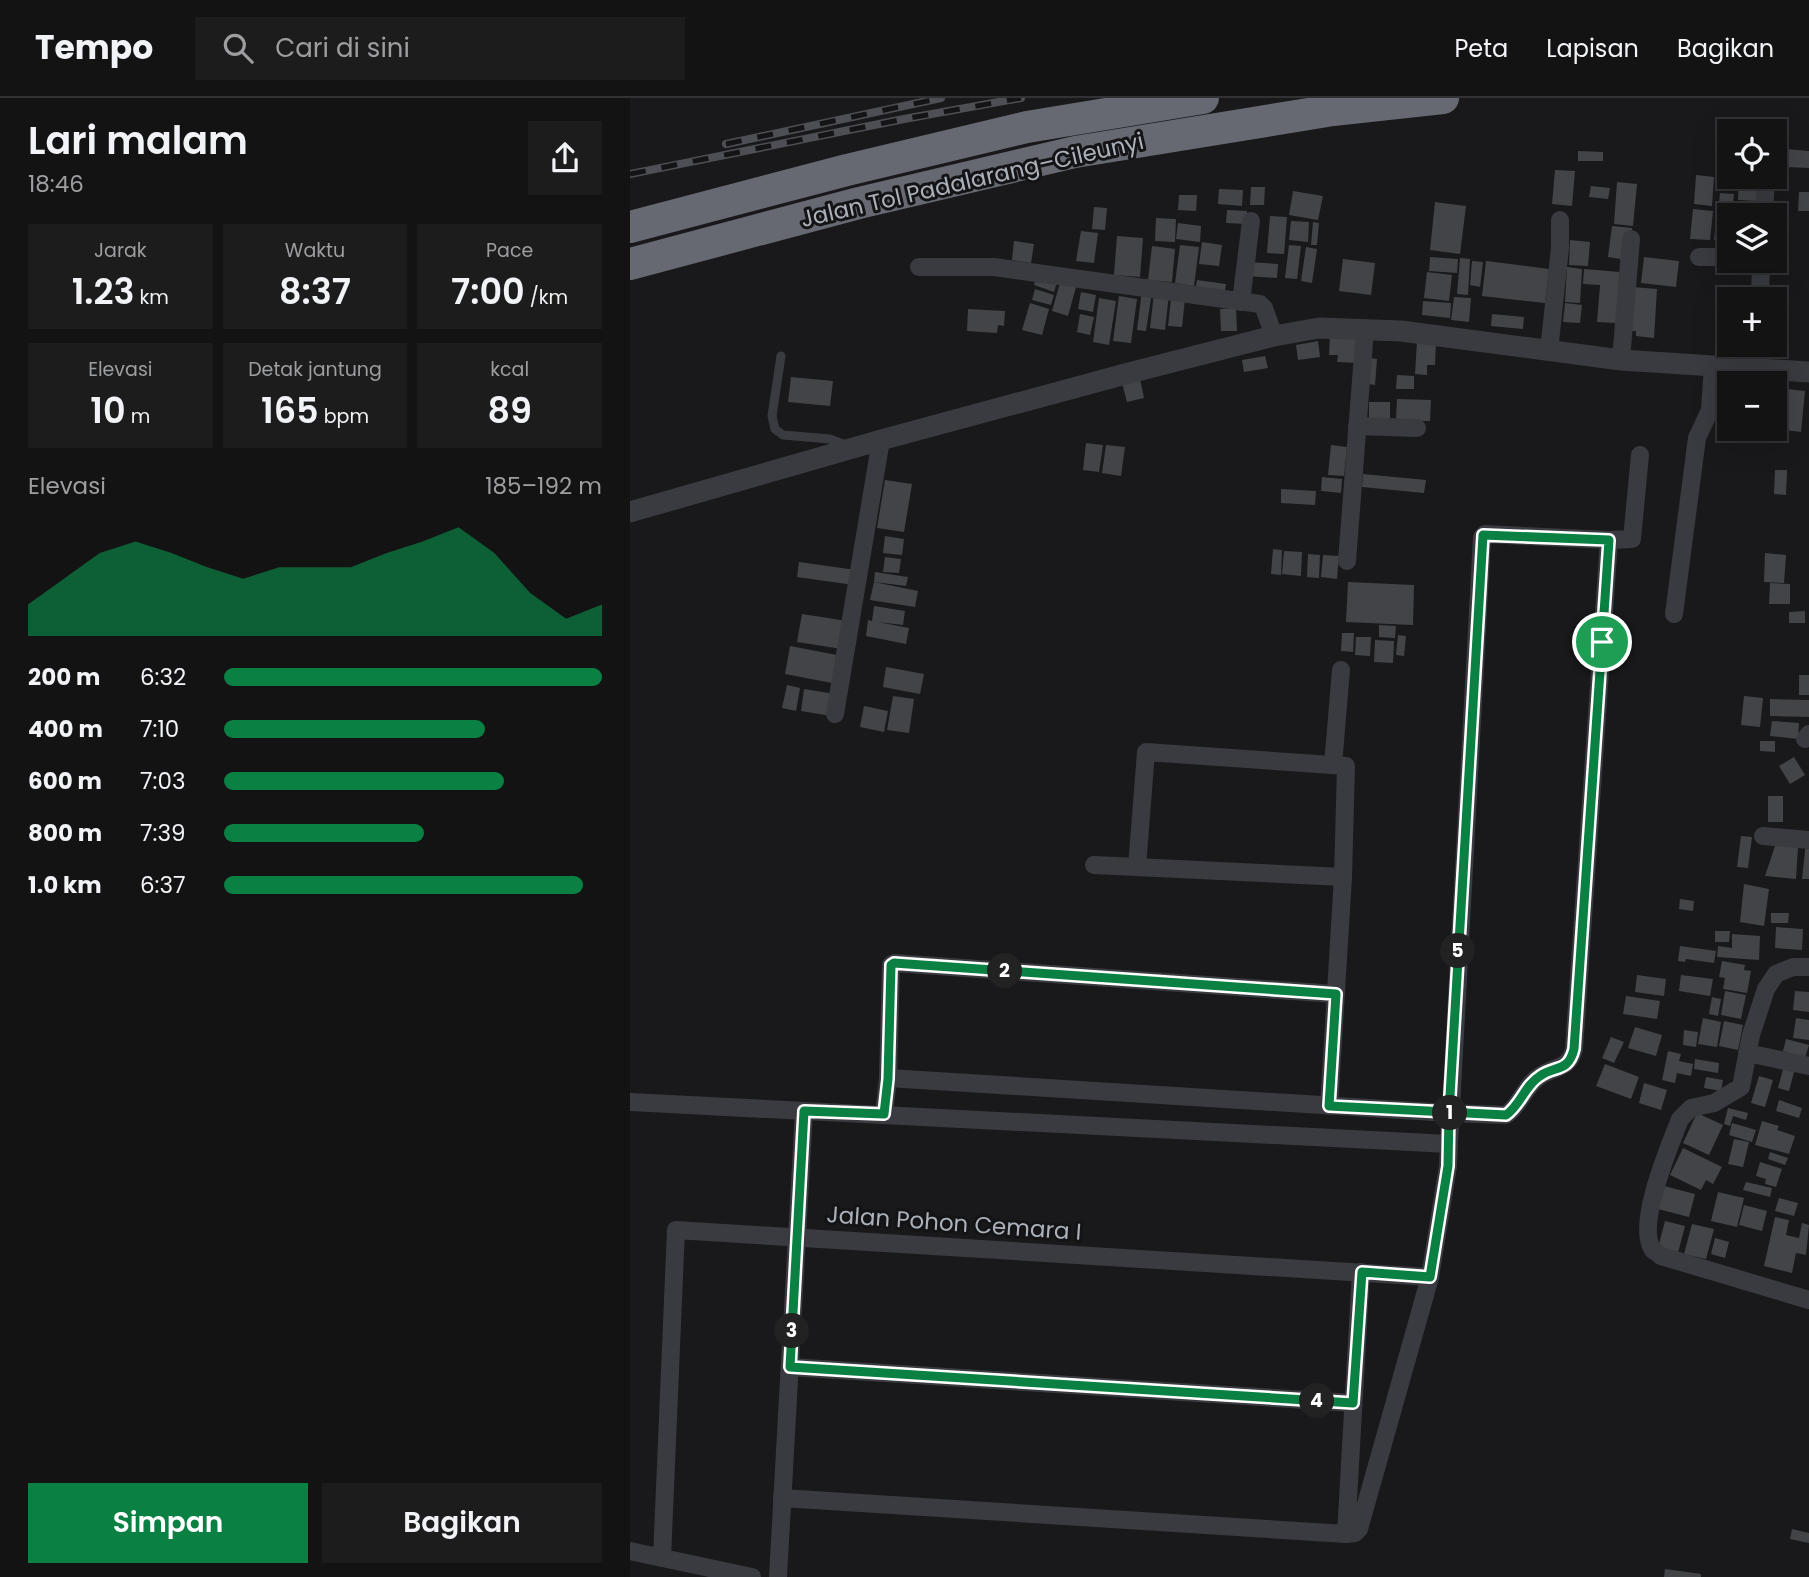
<!DOCTYPE html>
<html lang="id">
<meta charset="utf-8">
<style>
body{margin:0;font-family:Poppins,sans-serif;background:#1c1c1d;color:#f1f3f6;height:100vh;display:flex;flex-direction:column;font-size:26px;white-space:nowrap}
*{box-sizing:border-box;margin:0}
p{font-size:23px;color:#9d9ea0}
.icon{flex:none;width:38px;height:38px;fill:none;stroke:currentColor;stroke-width:2;stroke-linecap:round;stroke-linejoin:round}
.map{position:relative;flex:1;overflow:hidden}
.panel{display:flex;flex-direction:column;background:#131314;width:630px}
.panel>*{flex:none}
.buttons{position:absolute;left:1087px;top:21px;display:grid;gap:14px}
.buttons a{display:grid;place-items:center;width:70px;height:70px;border-radius:0px;background:#131314;box-shadow:0 7px 28px #0002,0 0 0 2px #323234;font-size:35px}
.pin{position:absolute;display:grid;place-items:center;width:60px;height:60px;color:#fff;margin:-30px;border:4px solid #fff;border-radius:50%;box-shadow:0 2px 7px #0007}
.km{position:absolute;width:35px;height:35px;margin:-18px;border-radius:50%;background:#222;color:#fff;font-size:19px;line-height:35px;text-align:center}
.round{display:grid;place-items:center;flex:none;width:74px;height:74px;border-radius:0px;background:#1c1c1d}
.head{display:flex;align-items:center;justify-content:space-between;height:119px;padding:0 28px}
h1{font-size:38px;font-weight:600;line-height:52px}
.stats{display:grid;grid-template-columns:repeat(3,1fr);gap:10px;height:119px;padding:7px 28px}
.stats div{display:grid;align-content:center;border-radius:0px;background:#1c1c1d;text-align:center}
.stats b{font-size:35px;font-weight:600}
.stats small{font-size:19px;font-weight:400}
.stats p{font-size:19px}
.chart{height:196px;padding:14px 28px}
.chart p{display:flex;justify-content:space-between}
.chart svg{width:100%;height:126px;margin-top:7px;fill:#0b8043;opacity:.7}
.cta{display:flex;gap:14px;margin-top:auto;padding:14px 28px}
.cta a{flex:1;height:80px;border-radius:0px;background:#0b8043;color:#fff;font-size:28px;font-weight:600;line-height:80px;text-align:center}
.cta a+a{background:#1c1c1d;color:#f1f3f6}
ul{padding:0 28px;list-style:none;font-size:23px}
li{display:grid;grid-template-columns:112px 84px 1fr;align-items:center;height:52px}
li i{height:18px;border-radius:9px;background:#0b8043}
header{display:flex;align-items:center;gap:42px;box-sizing:border-box;height:98px;padding:0 35px;background:#131314;border-bottom:2px solid #323234}
header strong{font-size:33px}
nav{display:flex;gap:38px;margin-inline-start:auto;font-size:24px}
.search{width:490px;height:63px;background:#1c1c1d;display:flex;align-items:center;gap:18px;box-sizing:border-box;padding:0 24px;border-radius:0px;color:#9d9ea0;font-size:26px}
main{display:flex;flex:1;min-height:0}
.map>svg:first-child{display:block}
</style>
<header>
<strong>Tempo</strong>
<div class="search"><svg class="icon" aria-label="search" viewBox="0 0 24 24"><circle cx="10" cy="10" r="6"/><path d="M15 15l6 6"/></svg>Cari di sini</div>
<nav><a>Peta</a><a>Lapisan</a><a>Bagikan</a></nav>
</header>
<main>
<section class="panel">
<div class="head"><div><h1>Lari malam</h1><p>18:46</p></div><a class="round"><svg class="icon" aria-label="share" viewBox="0 0 24 24"><path d="M12 15V3M7 8l5-5 5 5M5 13v7h14v-7"/></svg></a></div>
<div class="stats">
<div><p>Jarak</p><b>1.23<small> km</small></b></div>
<div><p>Waktu</p><b>8:37</b></div>
<div><p>Pace</p><b>7:00<small> /km</small></b></div>
</div>
<div class="stats">
<div><p>Elevasi</p><b>10<small> m</small></b></div>
<div><p>Detak jantung</p><b>165<small> bpm</small></b></div>
<div><p>kcal</p><b>89</b></div>
</div>
<div class="chart"><p><span>Elevasi</span>185–192 m</p>
<svg viewBox="0 0 160 44" preserveAspectRatio="none"><path d="M0 44V33L10 24L20 15L30 11L40 15L50 20L60 24L70 20L80 20L90 20L100 15L110 11L120 6L130 15L140 29L150 38L160 33V44z"/></svg>
</div>
<ul>
<li><b>200 m</b>6:32<i style="width:100%"></i></li>
<li><b>400 m</b>7:10<i style="width:69%"></i></li>
<li><b>600 m</b>7:03<i style="width:74%"></i></li>
<li><b>800 m</b>7:39<i style="width:53%"></i></li>
<li><b>1.0 km</b>6:37<i style="width:95%"></i></li>
</ul>
<div class="cta"><a>Simpan</a><a>Bagikan</a></div>
</section>
<div class="map">
<svg width="1179" height="1479" viewBox="0 0 1179 1479">
<rect width="100%" height="100%" fill="#19191b"/>
<!-- building -->
<g fill="#434448">
<polygon points="1156,51 1179,53 1179,70 1155,69"/>
<polygon points="948,53 973,54 973,63 948,63"/>
<polygon points="925,72 945,73 942,108 922,106"/>
<polygon points="1066,77 1084,79 1082,108 1064,106"/>
<polygon points="1109,79 1129,79 1128,103 1108,102"/>
<polygon points="987,84 1007,86 1003,128 984,126"/>
<polygon points="961,88 980,90 978,101 959,99"/>
<polygon points="621,89 635,89 634,107 620,107"/>
<polygon points="589,91 613,92 612,108 588,106"/>
<polygon points="663,93 693,98 688,122 659,117"/>
<polygon points="1169,94 1179,94 1179,113 1168,113"/>
<polygon points="1090,95 1104,96 1103,106 1089,105"/>
<polygon points="549,97 567,97 566,113 548,112"/>
<polygon points="805,104 836,108 830,156 800,152"/>
<polygon points="464,109 477,110 475,132 462,131"/>
<polygon points="1063,111 1083,113 1080,142 1060,141"/>
<polygon points="597,112 617,113 616,126 596,125"/>
<polygon points="1087,113 1106,115 1099,117 1099,143 1084,142"/>
<polygon points="640,118 657,119 654,156 637,155"/>
<polygon points="526,120 546,121 545,144 525,143"/>
<polygon points="661,123 679,124 678,144 659,142"/>
<polygon points="683,124 689,125 687,147 681,147"/>
<polygon points="548,125 571,128 570,144 546,141"/>
<polygon points="982,128 1002,130 997,162 978,159"/>
<polygon points="451,133 468,135 464,165 446,163"/>
<polygon points="487,138 513,140 510,179 484,177"/>
<polygon points="940,142 960,144 958,168 939,167"/>
<polygon points="384,143 404,146 401,165 382,162"/>
<polygon points="572,144 592,147 589,168 569,166"/>
<polygon points="550,147 569,149 564,188 545,185"/>
<polygon points="659,147 671,148 667,181 655,180"/>
<polygon points="522,148 545,151 542,184 518,182"/>
<polygon points="676,149 687,151 682,185 671,183"/>
<polygon points="800,159 828,161 827,175 799,173"/>
<polygon points="1014,159 1049,163 1046,189 1011,185"/>
<polygon points="830,160 840,161 838,197 827,196"/>
<polygon points="713,161 745,165 741,197 709,193"/>
<polygon points="842,163 853,164 850,189 840,187"/>
<polygon points="856,163 919,171 915,205 852,198"/>
<polygon points="618,164 648,166 647,180 617,178"/>
<polygon points="937,169 952,171 950,205 935,204"/>
<polygon points="954,171 990,174 986,225 967,224 970,187 953,186"/>
<polygon points="797,174 822,177 819,203 794,200"/>
<polygon points="407,177 427,184 424,194 404,187"/>
<polygon points="567,182 596,186 594,199 565,195"/>
<polygon points="430,185 446,189 438,218 422,213"/>
<polygon points="1002,189 1027,191 1024,240 1006,238 1006,233 1000,233"/>
<polygon points="405,191 424,197 421,207 402,202"/>
<polygon points="512,193 522,194 516,233 507,232"/>
<polygon points="451,194 466,197 463,214 448,211"/>
<polygon points="524,195 539,196 535,232 520,230"/>
<polygon points="489,198 507,201 501,245 483,243"/>
<polygon points="824,199 841,200 839,224 821,222"/>
<polygon points="469,200 486,203 479,247 463,244"/>
<polygon points="541,200 555,201 552,229 538,228"/>
<polygon points="793,203 821,205 820,220 792,217"/>
<polygon points="400,205 419,211 412,237 392,232"/>
<polygon points="935,205 952,207 950,225 933,224"/>
<polygon points="606,210 607,233 591,233 590,211"/>
<polygon points="338,211 375,213 374,228 368,227 367,235 337,233"/>
<polygon points="450,216 464,219 460,237 447,234"/>
<polygon points="862,216 894,219 893,231 861,228"/>
<polygon points="700,237 729,238 728,265 707,264 708,257 699,257"/>
<polygon points="688,243 690,259 668,262 666,247"/>
<polygon points="787,243 806,244 805,267 797,267 797,277 785,276"/>
<polygon points="635,258 638,270 614,274 612,262"/>
<polygon points="739,260 747,261 745,287 738,286"/>
<polygon points="767,277 784,278 784,291 766,291"/>
<polygon points="161,279 203,283 200,308 158,304"/>
<polygon points="510,281 514,300 497,304 492,285"/>
<polygon points="1157,291 1175,293 1171,334 1154,332"/>
<polygon points="767,301 801,302 800,323 766,322"/>
<polygon points="739,304 760,304 760,321 739,320"/>
<polygon points="456,345 473,347 469,374 453,372"/>
<polygon points="476,347 495,349 491,378 472,375"/>
<polygon points="701,347 717,349 714,378 698,377"/>
<polygon points="1145,372 1157,372 1156,397 1144,396"/>
<polygon points="733,376 796,382 794,395 732,389"/>
<polygon points="692,379 712,381 711,395 691,393"/>
<polygon points="255,382 282,386 274,434 247,430"/>
<polygon points="651,391 686,393 685,407 651,405"/>
<polygon points="255,438 274,441 272,457 253,455"/>
<polygon points="643,451 652,452 651,477 641,476"/>
<polygon points="654,453 672,454 671,478 652,476"/>
<polygon points="1135,455 1156,457 1154,485 1134,484"/>
<polygon points="678,456 690,457 689,480 677,479"/>
<polygon points="693,457 709,458 707,481 691,479"/>
<polygon points="255,459 271,461 269,475 253,474"/>
<polygon points="169,464 226,472 224,487 167,479"/>
<polygon points="245,474 278,479 276,488 244,484"/>
<polygon points="244,484 288,493 285,509 240,502"/>
<polygon points="718,484 784,487 783,527 716,524"/>
<polygon points="1140,485 1160,486 1160,506 1139,506"/>
<polygon points="244,508 275,513 273,527 248,524 279,530 276,546 236,538 238,522 242,523"/>
<polygon points="1175,513 1175,525 1159,525 1159,514"/>
<polygon points="172,516 217,523 212,551 167,544"/>
<polygon points="749,527 766,528 765,540 749,539"/>
<polygon points="712,535 724,535 723,554 711,553"/>
<polygon points="768,537 776,538 774,558 766,557"/>
<polygon points="726,539 741,539 740,558 725,557"/>
<polygon points="745,542 764,543 763,565 744,564"/>
<polygon points="160,548 207,557 202,585 155,576"/>
<polygon points="256,569 294,576 290,596 253,589"/>
<rect x="1169" y="577" width="10" height="20"/>
<polygon points="157,587 170,590 166,613 152,610"/>
<polygon points="174,591 205,596 201,618 171,613"/>
<polygon points="263,598 284,601 279,635 257,632"/>
<polygon points="1114,598 1133,600 1130,629 1111,627"/>
<polygon points="1140,601 1179,602 1179,619 1140,618"/>
<polygon points="234,608 258,613 254,634 230,629"/>
<polygon points="1142,623 1169,625 1168,641 1140,638"/>
<polygon points="1130,643 1145,643 1145,654 1130,653"/>
<polygon points="1164,659 1175,677 1160,686 1149,668"/>
<rect x="1138" y="698" width="15" height="26"/>
<polygon points="1111,738 1122,739 1118,770 1107,769"/>
<polygon points="1176,744 1179,745 1179,781 1172,781"/>
<polygon points="1146,745 1168,749 1166,781 1135,778"/>
<polygon points="1114,786 1139,791 1134,828 1110,824"/>
<polygon points="1050,801 1064,803 1063,813 1049,811"/>
<polygon points="1141,815 1159,815 1158,825 1141,825"/>
<polygon points="1146,829 1173,831 1172,852 1145,850"/>
<polygon points="1085,833 1100,833 1099,844 1085,844"/>
<polygon points="1102,836 1130,838 1129,862 1087,859 1088,848 1102,850"/>
<polygon points="1050,848 1086,853 1084,865 1056,861 1055,864 1048,863"/>
<polygon points="1092,863 1115,867 1114,872 1121,873 1117,895 1093,891 1095,880 1089,879"/>
<polygon points="1007,877 1036,881 1034,898 1005,894"/>
<polygon points="1051,877 1083,881 1080,898 1049,893"/>
<polygon points="1095,893 1116,897 1111,921 1091,917"/>
<polygon points="1165,893 1179,894 1179,914 1163,912"/>
<polygon points="996,898 1030,903 1027,921 993,916"/>
<polygon points="1082,899 1091,901 1088,918 1079,916"/>
<polygon points="1073,920 1091,924 1087,949 1068,946"/>
<polygon points="1166,920 1179,922 1179,942 1163,940"/>
<polygon points="1094,923 1113,927 1108,952 1089,948"/>
<polygon points="1005,929 1032,937 1026,958 998,950"/>
<polygon points="1054,932 1068,934 1066,949 1053,947"/>
<polygon points="981,939 994,944 984,965 972,960"/>
<polygon points="1156,941 1179,947 1175,960 1153,953"/>
<polygon points="1038,953 1051,956 1049,963 1063,966 1061,978 1047,975 1045,985 1032,982"/>
<polygon points="1065,961 1089,965 1088,975 1064,971"/>
<polygon points="975,966 1009,979 1001,1001 966,988"/>
<polygon points="1153,971 1164,974 1159,993 1148,990"/>
<polygon points="1129,978 1143,982 1135,1009 1121,1005"/>
<polygon points="1076,979 1093,982 1091,993 1074,990"/>
<polygon points="1014,985 1037,992 1031,1012 1009,1005"/>
<polygon points="1149,1002 1172,1010 1169,1020 1146,1013"/>
<polygon points="1098,1010 1118,1015 1116,1022 1103,1018 1100,1028 1094,1026"/>
<polygon points="1067,1015 1093,1027 1079,1057 1053,1045"/>
<polygon points="1132,1023 1149,1028 1147,1032 1165,1038 1159,1056 1125,1047"/>
<polygon points="1102,1025 1126,1032 1122,1044 1099,1037"/>
<polygon points="1104,1041 1119,1044 1113,1069 1098,1066"/>
<polygon points="1053,1050 1092,1069 1083,1086 1076,1082 1071,1092 1040,1077"/>
<polygon points="1140,1054 1158,1060 1155,1067 1138,1061"/>
<polygon points="1130,1064 1152,1071 1146,1089 1135,1086 1136,1081 1126,1078"/>
<polygon points="1116,1084 1142,1090 1140,1099 1113,1092"/>
<polygon points="1034,1088 1065,1096 1059,1119 1028,1111"/>
<polygon points="1088,1094 1114,1100 1107,1129 1081,1123"/>
<polygon points="1149,1100 1168,1105 1164,1118 1145,1113"/>
<polygon points="1114,1107 1137,1113 1132,1133 1109,1127"/>
<polygon points="1145,1119 1159,1122 1156,1137 1169,1140 1172,1125 1179,1127 1176,1157 1166,1155 1162,1175 1134,1168"/>
<polygon points="1035,1123 1055,1128 1048,1155 1028,1150"/>
<polygon points="1062,1126 1084,1131 1076,1161 1054,1156"/>
<polygon points="1085,1140 1099,1144 1095,1160 1081,1156"/>
<polygon points="1162,1431 1179,1435 1179,1445 1160,1441"/>
<polygon points="1035,1471 1071,1476 1071,1479 1034,1479"/>
</g>
<g fill="none" stroke-linecap="round" stroke-linejoin="round">
<!-- service -->
<polyline stroke="#3a3b40" stroke-width="9" points="151,258 142,318 145,331 153,337 200,341 218,348"/>
<!-- minor -->
<g stroke="#3a3b40" stroke-width="18">
<polyline points="1098,60 1099,60"/>
<polyline points="1134,117 1136,79"/>
<polyline points="1069,159 1099,159"/>
<polyline points="289,169 364,169 630,206 634,210 644,238"/>
<polyline points="1130,201 1131,163"/>
<polyline points="611,204 621,123"/>
<polyline points="919,253 930,150 930,122"/>
<polyline points="991,262 1001,141"/>
<polyline points="1127,270 1128,247"/>
<polyline points="727,328 787,330"/>
<polyline points="717,463 735,231"/>
<polyline points="1044,516 1067,340 1080,312 1083,267"/>
<polyline points="205,616 251,342"/>
<polyline points="1175,641 1179,636"/>
<polyline points="703,667 711,572"/>
<polyline points="1133,738 1179,742"/>
<polyline points="464,767 713,779"/>
<polyline points="507,769 516,654 716,668 713,779 699,1008"/>
<path d="M1179,869h-16l-17,7 -10,15 -15,46 -10,52 -27,16 -23,5 -11,11c-10,26 -45,107 -27,131 0,0 8,5 8,6l148,44"/>
<polyline points="1117,955 1179,968"/>
<path d="M258,980l561,35 57,2c14,-9 19,-30 34,-39 14,-10 29,-6 34,-27l35,-509"/>
<polyline points="0,1004 819,1046 818,1068 800,1179 729,1431 725,1435 716,1436 731,1174"/>
<polyline points="254,1016 258,980 261,867 264,865 706,896"/>
<polyline points="819,1046 852,439 855,436 979,442 1002,441 1010,357"/>
<polyline points="160,1269 723,1305"/>
<polyline points="152,1400 716,1436"/>
<polyline points="0,1453 122,1479"/>
<polyline points="32,1460 46,1132 800,1179"/>
<polyline points="148,1479 174,1013"/>
</g>
<!-- tertiary -->
<polyline stroke="#3a3b40" stroke-width="21" points="0,414 251,342 499,275 644,238 689,230 771,233 991,262 1179,274"/>
<!-- motorway -->
<g stroke="#666971" stroke-width="32">
<polyline points="0,129 217,72 397,29 573,0"/>
<polyline points="0,166 229,105 445,54 703,12 813,0"/>
</g>
<defs>
<g id="rail">
<polyline points="96,46 311,0"/>
<polyline points="0,76 274,21 391,0"/>
</g>
</defs>
<!-- rail casing -->
<use href="#rail" stroke="#4d4f55" stroke-width="8"/>
<!-- rail -->
<use href="#rail" stroke="#141416" stroke-width="5" stroke-dasharray="16" stroke-linecap="butt"/>
</g>
<g fill="none" stroke-linecap="round" stroke-linejoin="round">
<defs>
<path id="route" d="M972,544l-28,407c-6,24 -19,16 -34,27 -15,9 -20,30 -34,39l-177,-9 7,-112 -442,-31 -3,2 -3,114 -4,35 -80,-3 -14,256 563,36 9,-131 68,5 18,-111 1,-53 34,-578 126,5 -7,102"/>
</defs>
<!-- route casing -->
<use href="#route" stroke="#fff" stroke-width="14"/>
<!-- route -->
<use href="#route" stroke="#0b8043" stroke-width="9"/>
</g>
<g text-anchor="middle" dominant-baseline="central" stroke-width="6" stroke-linejoin="round" paint-order="stroke">
<!-- street labels -->
<g font-size="23" fill="#abb1ba" stroke="#141416">
<text transform="translate(342 82) rotate(-13)">Jalan Tol Padalarang–Cileunyi</text>
<text transform="translate(324 1125) rotate(4)">Jalan Pohon Cemara I</text>
</g>
</g>
</svg>
<div class="buttons">
<a><svg class="icon" aria-label="locate" viewBox="0 0 24 24"><circle cx="12" cy="12" r="6"/><path d="M12 2v4M12 18v4M2 12h4M18 12h4"/></svg></a>
<a><svg class="icon" aria-label="layers" viewBox="0 0 24 24"><path d="M12 4l9 5-9 5-9-5zM3 14l9 5 9-5"/></svg></a>
<a>+</a>
<a>−</a>
</div>
<div class="pin" style="left:972px;top:544px;background:#1e9e55"><svg class="icon" aria-label="arrive" viewBox="0 0 24 24"><path d="M6 21V4h12l-3 4 3 4H6"/></svg></div>
<b class="km" style="left:820px;top:1015px">1</b>
<b class="km" style="left:375px;top:873px">2</b>
<b class="km" style="left:162px;top:1233px">3</b>
<b class="km" style="left:687px;top:1303px">4</b>
<b class="km" style="left:828px;top:853px">5</b>
</div>
</main>
